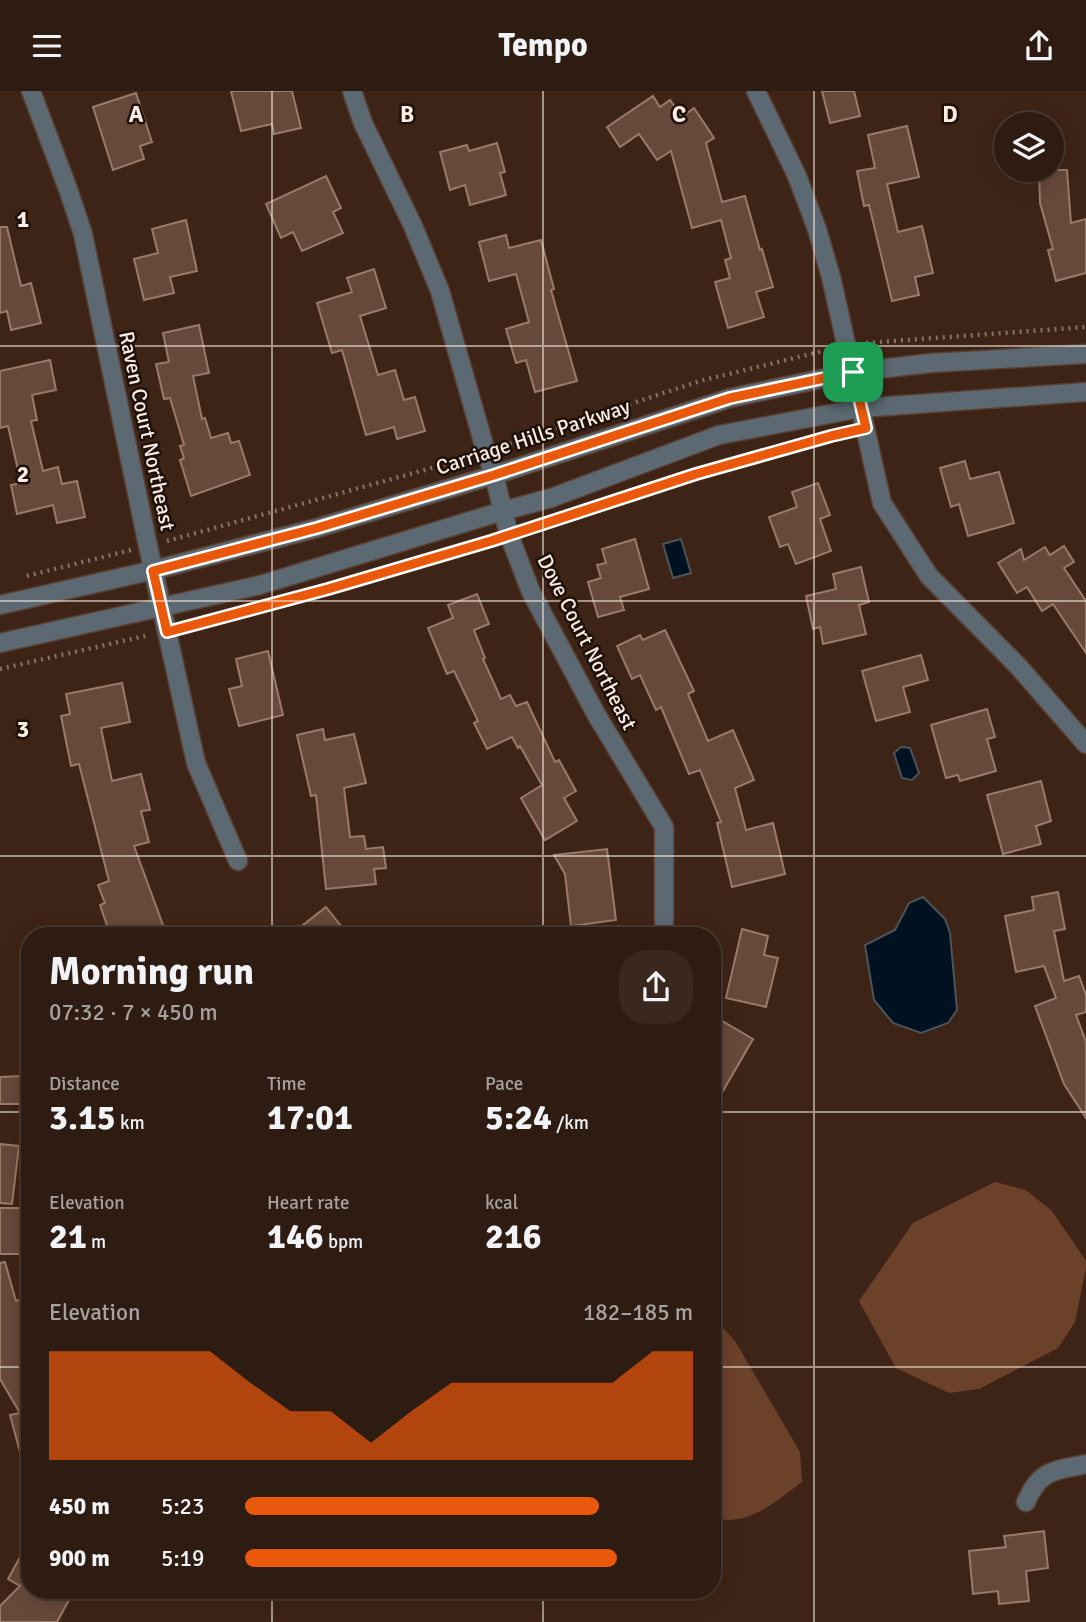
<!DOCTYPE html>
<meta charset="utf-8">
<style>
body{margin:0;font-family:Signika,sans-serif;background:#3a281f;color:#f1f3f6;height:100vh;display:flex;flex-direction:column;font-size:26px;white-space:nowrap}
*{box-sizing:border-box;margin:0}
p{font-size:23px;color:#a7a19f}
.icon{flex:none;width:38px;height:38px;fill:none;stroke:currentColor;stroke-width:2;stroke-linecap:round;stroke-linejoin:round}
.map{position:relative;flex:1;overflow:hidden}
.drawer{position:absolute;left:21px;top:836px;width:700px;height:672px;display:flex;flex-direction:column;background:#2e1b11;border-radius:28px;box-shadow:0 4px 18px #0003,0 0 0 2px #493931}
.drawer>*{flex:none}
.tools{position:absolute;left:994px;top:21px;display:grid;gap:14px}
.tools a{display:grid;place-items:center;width:70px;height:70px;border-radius:50%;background:#2e1b11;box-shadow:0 4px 18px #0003,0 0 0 2px #493931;font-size:35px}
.pin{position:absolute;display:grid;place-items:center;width:60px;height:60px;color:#fff;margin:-30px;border-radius:14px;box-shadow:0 4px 10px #0006}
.round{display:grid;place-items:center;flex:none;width:74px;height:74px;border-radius:28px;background:#3a281f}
.head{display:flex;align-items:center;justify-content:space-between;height:119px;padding:0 28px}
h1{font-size:38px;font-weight:700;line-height:52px}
.figures{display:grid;grid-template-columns:repeat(3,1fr);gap:10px;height:119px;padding:7px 28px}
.figures div{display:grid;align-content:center}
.figures b{font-size:35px;font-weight:700}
.figures small{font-size:19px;font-weight:400}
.figures p{font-size:19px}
.chart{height:196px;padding:14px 28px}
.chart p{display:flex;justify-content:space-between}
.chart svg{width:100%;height:126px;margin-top:7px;fill:#ea580c;opacity:.7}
ul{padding:0 28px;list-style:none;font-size:23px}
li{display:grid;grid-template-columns:112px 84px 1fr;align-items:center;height:52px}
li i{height:18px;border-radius:9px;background:#ea580c}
header{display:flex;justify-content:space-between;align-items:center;height:91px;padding:0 28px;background:#2e1b11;font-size:32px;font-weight:700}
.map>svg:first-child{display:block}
</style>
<header><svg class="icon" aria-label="menu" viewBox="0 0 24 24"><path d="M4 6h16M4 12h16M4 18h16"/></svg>Tempo<svg class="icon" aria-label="share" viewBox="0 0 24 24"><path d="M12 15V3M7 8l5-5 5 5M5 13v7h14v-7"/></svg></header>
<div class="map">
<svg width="1086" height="1531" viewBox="0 0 1086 1531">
<rect width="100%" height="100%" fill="#3e2417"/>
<!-- green -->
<g fill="#6c412a">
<polygon points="995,1091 1026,1099 1052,1120 1086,1170 1086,1177 1075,1231 1058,1257 979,1298 949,1302 896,1277 859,1210 913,1132"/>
<path d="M712,1225l23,25 65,111 2,30c-27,19 -54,47 -90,35z"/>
</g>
<!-- water -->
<g fill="#00121f" stroke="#4c535a" stroke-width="2">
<polygon points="681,448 691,482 673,487 663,453"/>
<polygon points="901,656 910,657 919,682 912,689 902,687 894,662"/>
<polygon points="923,806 945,828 950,842 957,919 948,932 921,942 893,932 874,909 865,854 895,839 909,812"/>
</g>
<!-- building -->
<g fill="#67493b" stroke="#9a7a6a" stroke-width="2">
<polygon points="231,0 292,0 301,37 274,43 272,33 241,40"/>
<polygon points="822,0 854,0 860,25 830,32"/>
<polygon points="136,2 152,51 140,55 144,68 113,79 93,16"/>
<polygon points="653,5 660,16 670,9 682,26 694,17 714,47 706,52 722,111 745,105 760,159 762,158 773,196 756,201 764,226 728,237 715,191 730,187 725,169 731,167 721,129 692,137 671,60 657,69 639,43 620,56 607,36"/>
<polygon points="907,35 919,86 887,93 898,141 922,135 933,182 915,186 919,204 892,210 869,114 864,115 857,80 875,77 868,44"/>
<polygon points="497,52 505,81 500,82 506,104 470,114 465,94 450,99 440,61 467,54 469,60"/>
<polygon points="1039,79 1067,79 1071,132 1086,128 1086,182 1056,190 1048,159 1053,158 1040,112"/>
<polygon points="326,85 341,117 333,121 343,142 302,160 293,141 281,147 266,113"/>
<polygon points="186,129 197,180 170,186 174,202 144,209 134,168 158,162 152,138"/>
<polygon points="0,136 7,136 21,195 31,192 41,232 11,239 7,220 0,222"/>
<polygon points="506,144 509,157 541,149 554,198 551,199 577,290 535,301 526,269 516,272 506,238 529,231 516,183 489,190 479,151"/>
<polygon points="374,178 386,217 360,225 378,284 395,279 404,309 415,306 425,340 397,348 394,336 366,344 342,259 332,262 317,212 352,201 347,187"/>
<polygon points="199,234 209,282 193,285 202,328 205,327 211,347 228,342 231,352 239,350 250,384 191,405 180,369 184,367 180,355 184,354 170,307 164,308 156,273 169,271 163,242"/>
<polygon points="50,269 56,299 32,304 37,329 31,330 43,380 58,376 62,393 77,390 85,426 57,432 53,414 17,423 11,394 21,392 8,335 0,337 0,280"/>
<polygon points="965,370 970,388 999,381 1014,432 968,445 959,413 951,416 940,377"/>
<polygon points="818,392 830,424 820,428 831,460 796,473 788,453 780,456 769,426 797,416 792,401"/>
<polygon points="635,448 649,498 620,506 624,519 598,526 588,491 601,487 597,474 606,472 602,458"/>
<polygon points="1064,455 1074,471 1064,477 1086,510 1086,562 1053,513 1042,520 1027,496 1017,502 998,472 1021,458 1024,469 1045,456 1050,464"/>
<polygon points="861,476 869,511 859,514 866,543 823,553 820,536 813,538 806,505 836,498 833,483"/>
<polygon points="477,503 489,533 474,539 485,567 483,568 501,608 510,604 516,615 527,611 555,671 559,669 576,700 564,707 577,730 545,749 521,707 542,694 520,655 518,657 512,646 487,658 474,632 478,630 454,580 447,583 428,537 453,527 448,514"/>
<polygon points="665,539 694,600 688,603 708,650 733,639 754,689 735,697 746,739 773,732 785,783 732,796 717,732 721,731 700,679 689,683 661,616 656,619 640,584 632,588 617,555 640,544 643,549"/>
<polygon points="268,560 283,624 239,635 229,598 242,595 236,568"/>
<polygon points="921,564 928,589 903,596 910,621 876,630 862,580"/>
<polygon points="122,592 130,631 101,637 112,690 141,683 150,719 141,720 149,751 134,755 167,845 121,845 117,837 109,840 100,814 105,812 98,794 109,790 79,673 71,675 61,625 70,623 66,603"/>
<polygon points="987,618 995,646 987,648 996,680 960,690 958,684 946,687 931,634"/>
<polygon points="323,638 325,649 354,643 366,692 344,697 350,746 364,745 366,758 383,756 386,777 374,778 376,793 326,798 316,704 311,705 297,644"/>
<polygon points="1041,690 1051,730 1036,735 1041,753 1003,763 987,704"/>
<polygon points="607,758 616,829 571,835 565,783 554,764"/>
<polygon points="1058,801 1065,838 1054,840 1064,890 1079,885 1086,904 1086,921 1076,924 1086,951 1086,1027 1064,993 1035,915 1056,907 1044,875 1016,881 1005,825 1034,819 1032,806"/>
<polygon points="326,816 349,845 289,845"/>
<polygon points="742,838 768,845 764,864 778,867 766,916 726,907"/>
<polygon points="712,924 753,948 712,1019"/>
<polygon points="21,985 22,1013 0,1013 0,986"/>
<polygon points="0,1053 19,1055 12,1113 0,1112"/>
<polygon points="0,1117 21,1117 22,1163 0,1163"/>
<polygon points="5,1171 16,1210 30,1206 30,1375 24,1376 10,1324 20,1322 0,1288 0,1172"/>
<polygon points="1044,1440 1048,1477 1026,1480 1029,1510 999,1513 998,1500 973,1503 969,1460 1006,1456 1004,1445"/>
<polygon points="30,1448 30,1500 74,1500 57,1531 0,1531 0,1515 20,1495 8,1488"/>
</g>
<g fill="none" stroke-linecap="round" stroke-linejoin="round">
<defs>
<g id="minor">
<polyline points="31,0 68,98 83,143 148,455 196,672 238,770"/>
<polyline points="352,0 363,32 413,135 440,200 486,361 494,384 509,444 531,501 596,623 664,736 664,845"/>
<polyline points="756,0 797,85 817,138 831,186 882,412 929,485 1018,575 1086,653"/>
<polyline points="0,514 154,479 317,437 494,384 730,307 853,281 931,272 1086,263"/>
<polyline points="0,552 260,494 503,420 551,407 719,344 861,317 1086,301"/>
<path d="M1026,1411c14,-33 28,-31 60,-38"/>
</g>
</defs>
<!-- minor casing -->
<use href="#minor" stroke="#594034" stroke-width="21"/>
<!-- path -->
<g stroke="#887166" stroke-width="4.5" stroke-dasharray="2 5" stroke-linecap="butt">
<polyline points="866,252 1086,236"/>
<polyline points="503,355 700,290 827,259"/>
<polyline points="575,422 696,383 828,346"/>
<polyline points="167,450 468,367"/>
<polyline points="27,485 131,459"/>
<polyline points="313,502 490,451"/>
<polyline points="185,536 231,524"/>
<polyline points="0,578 149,544"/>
</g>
<!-- minor -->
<use href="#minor" stroke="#5c6972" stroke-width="18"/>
</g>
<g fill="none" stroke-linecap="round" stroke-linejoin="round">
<defs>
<polygon id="route" points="853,281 866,337 831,345 696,383 491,450 328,498 167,541 153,480 317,437 494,384 730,307"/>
</defs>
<!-- route casing -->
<use href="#route" stroke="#fff" stroke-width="14"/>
<!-- route -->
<use href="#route" stroke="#ea580c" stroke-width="9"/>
</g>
<!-- grid -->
<path fill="none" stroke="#feece3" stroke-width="2" stroke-opacity="0.55" d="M272,0v845M543,0v845M814,0v1531M0,255h1086M0,510h1086M0,765h1086M0,1021h30M712,1021h374M0,1276h30M712,1276h374M272,1500v31M543,1500v31"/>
<g text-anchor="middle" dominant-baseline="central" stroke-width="5" stroke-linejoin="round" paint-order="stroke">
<!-- street labels -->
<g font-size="21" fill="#feece3" stroke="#1d110b">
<text transform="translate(147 340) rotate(78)">Raven Court Northeast</text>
<text transform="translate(533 346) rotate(-18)">Carriage Hills Parkway</text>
<text transform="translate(587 551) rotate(63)">Dove Court Northeast</text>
</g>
</g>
<g font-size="23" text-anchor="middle" font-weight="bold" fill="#feece3" stroke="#1d110b" stroke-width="5" stroke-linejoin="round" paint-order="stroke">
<text x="136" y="31">A</text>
<text x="407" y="31">B</text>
<text x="679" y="31">C</text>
<text x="950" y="31">D</text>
<text x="23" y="136">1</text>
<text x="23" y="391">2</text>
<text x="23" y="646">3</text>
</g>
</svg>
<div class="tools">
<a><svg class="icon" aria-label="layers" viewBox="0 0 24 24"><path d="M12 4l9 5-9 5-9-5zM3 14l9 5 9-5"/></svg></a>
</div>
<div class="pin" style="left:853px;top:281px;background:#1e9e55"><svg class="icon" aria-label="arrive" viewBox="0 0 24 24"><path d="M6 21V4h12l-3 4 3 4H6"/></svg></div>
<section class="drawer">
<div class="head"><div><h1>Morning run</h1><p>07:32 · 7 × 450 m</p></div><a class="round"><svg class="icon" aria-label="share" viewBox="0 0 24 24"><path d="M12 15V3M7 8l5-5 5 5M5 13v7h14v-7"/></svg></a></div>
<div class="figures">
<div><p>Distance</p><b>3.15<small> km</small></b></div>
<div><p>Time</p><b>17:01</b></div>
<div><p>Pace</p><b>5:24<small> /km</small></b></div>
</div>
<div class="figures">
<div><p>Elevation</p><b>21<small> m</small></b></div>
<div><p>Heart rate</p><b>146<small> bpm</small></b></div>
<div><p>kcal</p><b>216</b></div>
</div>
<div class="chart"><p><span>Elevation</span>182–185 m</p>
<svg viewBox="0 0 160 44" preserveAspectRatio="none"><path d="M0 44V6L10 6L20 6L30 6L40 6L50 17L60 27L70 27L80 38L90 27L100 17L110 17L120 17L130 17L140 17L150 6L160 6V44z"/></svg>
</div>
<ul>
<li><b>450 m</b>5:23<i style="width:79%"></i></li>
<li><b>900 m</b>5:19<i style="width:83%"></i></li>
</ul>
</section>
</div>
